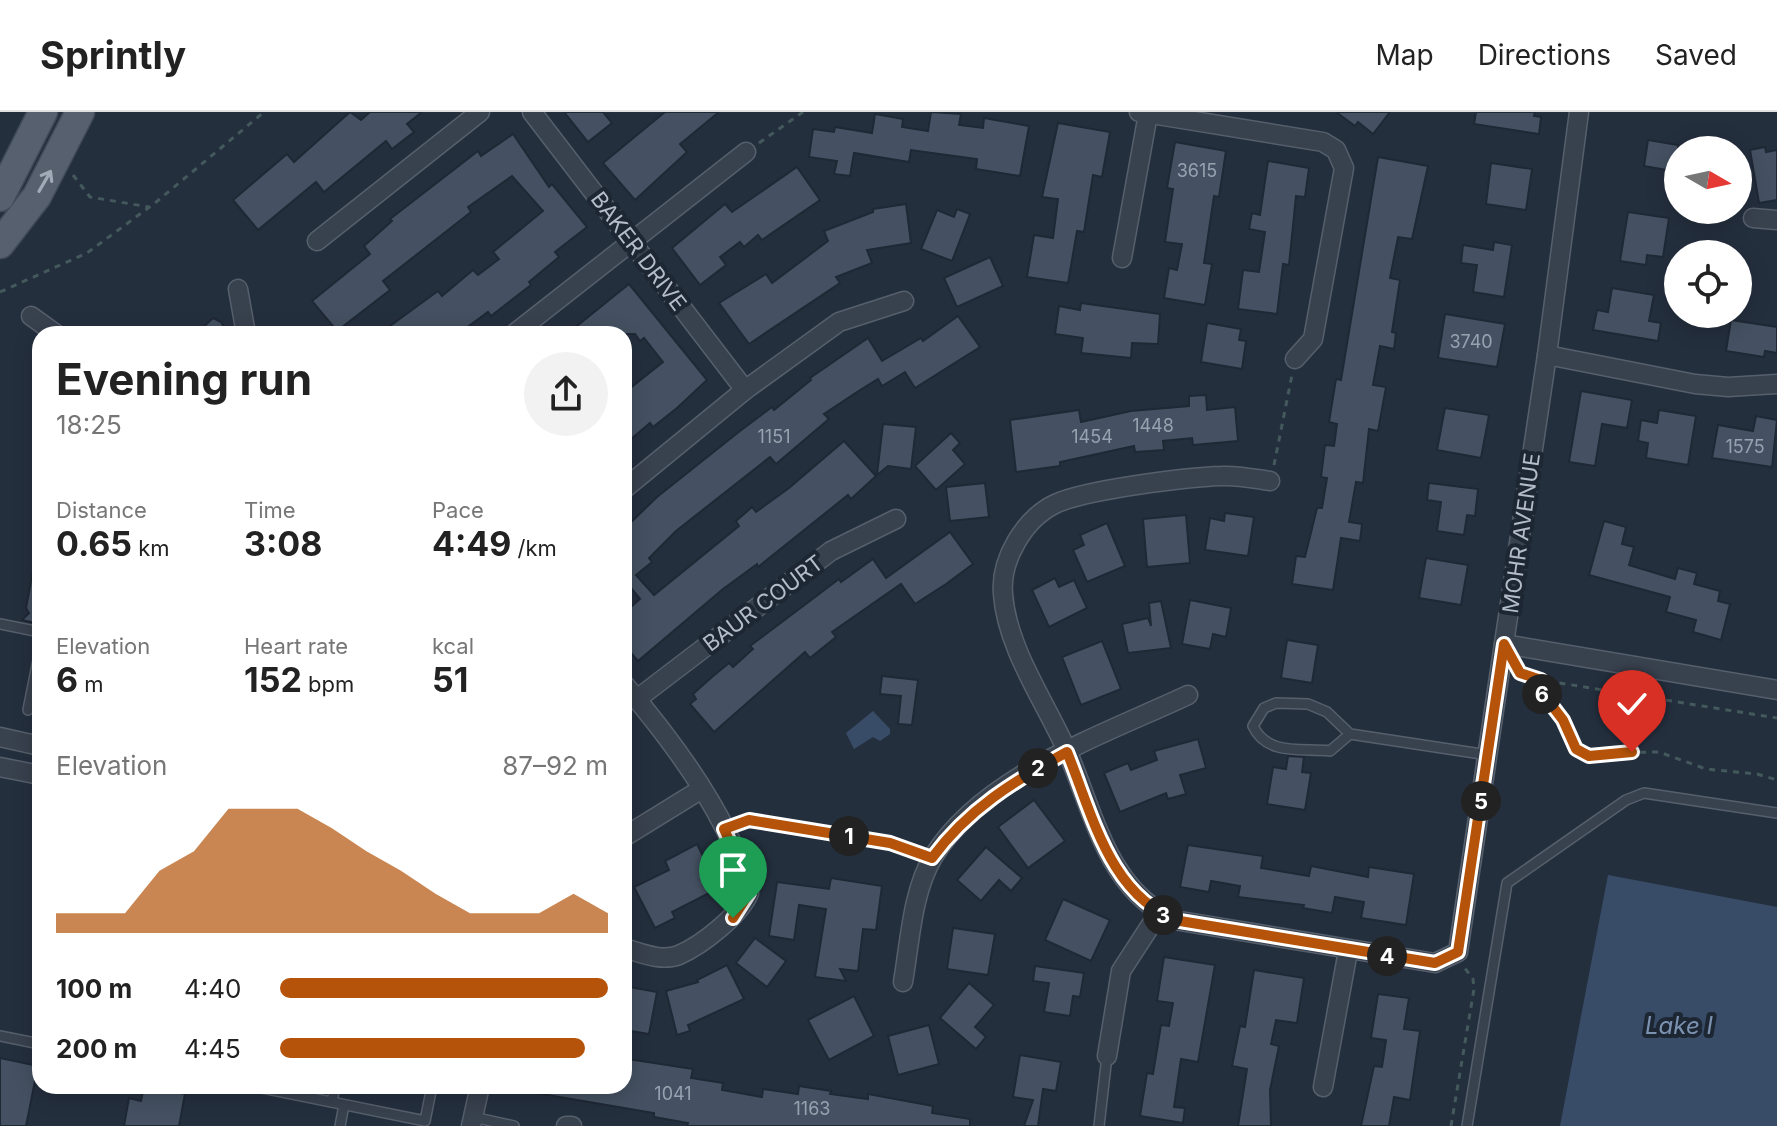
<!DOCTYPE html>
<meta charset="utf-8">
<style>
body{margin:0;font-family:Inter,sans-serif;background:#f2f2f2;color:#222;height:100vh;display:flex;flex-direction:column;font-size:30px;white-space:nowrap}
*{box-sizing:border-box;margin:0}
p{font-size:26px;color:#767676}
.icon{flex:none;width:44px;height:44px;fill:none;stroke:currentColor;stroke-width:2;stroke-linecap:round;stroke-linejoin:round}
.map{position:relative;flex:1;overflow:hidden}
.drawer{position:absolute;left:32px;top:214px;width:600px;height:768px;display:flex;flex-direction:column;background:#fff;border-radius:24px;box-shadow:0 4px 20px #0003}
.drawer>*{flex:none}
.needle{width:52px;rotate:99deg}
.buttons{position:absolute;left:1664px;top:24px;display:grid;gap:16px}
.buttons a{display:grid;place-items:center;width:88px;height:88px;border-radius:50%;background:#fff;box-shadow:0 4px 20px #0003;font-size:40px}
.pin{position:absolute;display:grid;place-items:center;width:68px;height:68px;color:#fff;margin:-82px -34px;border-radius:50% 50% 50% 0;rotate:-45deg;box-shadow:0 0 8px #0007}
.pin .icon{rotate:45deg}
.km{position:absolute;width:40px;height:40px;margin:-20px;border-radius:50%;background:#222;color:#fff;font-size:22px;line-height:40px;text-align:center}
.round{display:grid;place-items:center;flex:none;width:84px;height:84px;border-radius:42px;background:#f2f2f2}
.summary{display:flex;align-items:center;justify-content:space-between;height:136px;padding:0 24px}
h1{font-size:44px;font-weight:700;line-height:60px}
.stats{display:grid;grid-template-columns:repeat(3,1fr);gap:12px;height:136px;padding:8px 24px}
.stats div{display:grid;align-content:center}
.stats b{font-size:34px;font-weight:700}
.stats small{font-size:22px;font-weight:400}
.stats p{font-size:22px}
.chart{height:224px;padding:16px 24px}
.chart p{display:flex;justify-content:space-between}
.chart svg{width:100%;height:144px;margin-top:8px;fill:#b45309;opacity:.7}
ul{padding:0 24px;list-style:none;font-size:26px}
li{display:grid;grid-template-columns:128px 96px 1fr;align-items:center;height:60px}
li i{height:20px;border-radius:10px;background:#b45309}
header{display:flex;align-items:center;gap:48px;box-sizing:border-box;height:112px;padding:0 40px;background:#fff;border-bottom:2px solid #e0e0e0}
header strong{font-size:38px}
nav{display:flex;gap:44px;margin-inline-start:auto;font-size:28px}
.map>svg:first-child{display:block}
</style>
<header>
<strong>Sprintly</strong>
<nav><a>Map</a><a>Directions</a><a>Saved</a></nav>
</header>
<div class="map">
<svg width="1777" height="1014" viewBox="0 0 1777 1014">
<rect width="100%" height="100%" fill="#242f3e"/>
<!-- water -->
<g fill="#394c67">
<polygon points="873,599 890,617 890,622 880,629 873,625 854,637 846,621"/>
<polygon points="1608,763 1777,795 1777,1014 1560,1014"/>
</g>
<!-- building -->
<g fill="#455162" stroke="#1f2835" stroke-width="2">
<polygon points="350,0 361,8 370,0 422,0 407,12 414,20 392,37 386,29 324,80 316,70 258,118 233,88 287,42 294,50"/>
<polygon points="564,0 603,0 612,11 588,30"/>
<polygon points="665,0 719,0 680,32 687,40 635,88 603,51"/>
<polygon points="931,0 961,2 959,13 983,16 984,6 1029,14 1020,64 976,57 977,47 911,38 909,50 854,41 850,64 834,62 837,49 809,45 813,17 834,20 835,15 872,21 875,2 903,7 902,15 928,19"/>
<polygon points="1336,0 1390,0 1373,22 1358,10 1355,14"/>
<polygon points="1476,0 1535,0 1534,4 1541,5 1539,22 1474,12"/>
<polygon points="1058,11 1110,20 1102,65 1093,63 1084,120 1077,119 1068,171 1027,165 1034,123 1053,126 1058,87 1042,85"/>
<polygon points="513,22 549,75 552,72 587,115 555,140 559,145 529,170 531,173 491,204 488,200 458,222 379,222 438,179 442,184 473,158 478,163 499,147 493,140 543,99 512,64 468,95 471,100 383,169 390,178 337,219 312,189 370,142 364,134 392,109 390,107 478,39 481,44"/>
<polygon points="1648,28 1678,33 1678,60 1644,54"/>
<polygon points="1175,30 1226,39 1219,85 1214,84 1204,151 1212,152 1205,193 1164,186 1169,156 1177,158 1182,132 1165,130 1173,77 1167,76"/>
<polygon points="1765,35 1766,40 1777,38 1777,88 1759,91 1750,38"/>
<polygon points="1378,45 1428,54 1412,127 1398,125 1390,166 1400,168 1392,220 1396,221 1394,237 1380,234 1373,273 1386,275 1378,319 1369,317 1363,371 1356,370 1349,410 1362,412 1360,429 1341,426 1333,478 1292,472 1296,444 1305,445 1317,396 1322,396 1327,366 1321,365 1325,333 1334,334 1337,312 1329,310 1336,267 1341,268"/>
<polygon points="1268,49 1309,56 1305,85 1296,84 1289,153 1283,152 1277,202 1238,197 1243,158 1259,160 1265,120 1249,117 1252,101 1260,103"/>
<polygon points="1491,51 1532,57 1526,98 1486,92"/>
<polygon points="797,55 820,88 762,128 758,123 744,135 740,130 720,145 726,153 700,173 672,136 725,92 732,100"/>
<polygon points="906,92 911,131 867,138 872,151 836,165 840,171 749,232 719,191 766,162 772,171 828,129 824,119 873,100 873,97"/>
<polygon points="957,97 970,102 952,149 921,137 937,98 954,105"/>
<polygon points="1628,100 1669,106 1663,145 1647,143 1646,153 1620,149"/>
<polygon points="1494,130 1512,133 1504,185 1473,180 1477,153 1461,151 1463,133 1493,138"/>
<polygon points="990,145 1003,174 957,195 944,166"/>
<polygon points="629,172 707,268 677,296 653,315 650,311 624,333 624,281 663,250 644,226 640,229 635,222 567,222"/>
<polygon points="1612,176 1654,183 1649,209 1661,211 1658,229 1593,218 1597,198 1608,200"/>
<polygon points="1081,191 1160,202 1158,232 1132,231 1131,246 1081,241 1083,226 1055,222 1059,194 1080,198"/>
<polygon points="1445,202 1505,212 1497,255 1438,246"/>
<polygon points="958,204 980,235 915,276 905,260 882,274 878,267 857,280 824,302 829,307 776,352 770,345 676,419 649,446 652,450 636,463 654,483 739,414 736,409 752,395 756,400 789,376 844,329 876,364 851,387 848,383 758,455 757,452 723,477 638,549 624,533 624,501 640,487 627,471 624,473 624,417 657,385 740,319 772,295 774,298 811,268 810,266 868,226 882,249 921,226 923,229"/>
<polygon points="213,206 221,210 228,222 196,222"/>
<polygon points="1731,208 1777,215 1777,241 1765,239 1764,245 1726,239"/>
<polygon points="1207,211 1241,217 1239,228 1246,229 1242,257 1201,250"/>
<polygon points="1581,279 1632,288 1627,316 1602,312 1595,354 1569,350"/>
<polygon points="1206,283 1207,298 1235,295 1238,329 1193,333 1192,326 1163,329 1164,338 1135,340 1134,334 1060,350 1060,354 1016,360 1010,308 1079,298 1081,310 1131,299 1189,294 1189,284"/>
<polygon points="1445,296 1489,303 1481,346 1437,338"/>
<polygon points="1659,298 1696,304 1688,353 1646,346 1648,331 1638,329 1641,308 1657,311"/>
<polygon points="1756,304 1777,308 1772,355 1712,346 1718,313 1753,319"/>
<polygon points="883,312 916,315 911,357 888,354 877,363"/>
<polygon points="951,321 960,331 953,338 965,352 936,378 915,354"/>
<polygon points="985,371 989,405 950,409 946,375"/>
<polygon points="1429,371 1478,377 1475,404 1467,403 1464,423 1437,419 1441,390 1427,388"/>
<polygon points="1225,401 1254,405 1248,444 1205,438 1210,406 1224,409"/>
<polygon points="1186,403 1190,451 1147,455 1143,407"/>
<polygon points="1604,409 1626,415 1622,432 1634,435 1629,453 1675,467 1678,456 1697,461 1694,472 1720,479 1718,489 1730,492 1721,528 1693,520 1696,508 1666,500 1670,485 1589,463"/>
<polygon points="1107,411 1125,454 1087,470 1073,438 1084,433 1080,423"/>
<polygon points="950,420 973,452 946,472 915,492 901,472 832,520 836,525 810,546 805,540 714,620 690,592 696,587 693,582 712,565 729,551 733,555 753,537 750,534 839,467 841,470 873,447 886,466"/>
<polygon points="1426,446 1468,453 1461,493 1419,486"/>
<polygon points="34,453 40,453 40,512 22,508 29,501 26,496"/>
<polygon points="1055,466 1059,475 1074,468 1087,496 1049,515 1032,478"/>
<polygon points="1190,488 1231,496 1226,525 1213,522 1210,537 1182,532"/>
<polygon points="1161,489 1171,536 1128,541 1122,512 1148,506 1151,514 1149,491"/>
<polygon points="1287,528 1318,533 1312,571 1281,566"/>
<polygon points="1102,529 1121,577 1081,593 1062,545"/>
<polygon points="882,564 918,568 912,613 898,612 901,584 880,582"/>
<polygon points="1198,627 1206,656 1180,663 1186,682 1168,687 1166,681 1120,700 1104,661 1128,651 1131,658 1157,648 1154,639"/>
<polygon points="1288,644 1304,645 1302,660 1311,661 1305,698 1267,692 1273,655 1286,657"/>
<polygon points="1034,688 1065,729 1028,756 998,715"/>
<polygon points="697,732 719,776 672,800 675,806 655,816 634,775 669,758 665,749"/>
<polygon points="1188,733 1263,744 1261,756 1309,764 1311,754 1368,765 1369,755 1414,762 1406,813 1361,806 1364,790 1335,785 1332,801 1303,796 1304,793 1238,785 1240,774 1211,769 1209,780 1180,775"/>
<polygon points="986,735 1022,766 1011,779 999,768 981,789 957,768"/>
<polygon points="831,766 882,774 876,818 863,817 858,859 840,857 846,869 815,865 826,797 799,793 794,828 769,824 777,770 829,777"/>
<polygon points="1063,787 1110,808 1091,849 1045,828"/>
<polygon points="953,816 995,822 988,863 947,857"/>
<polygon points="755,826 786,849 767,875 736,851"/>
<polygon points="1164,845 1215,853 1198,950 1181,947 1174,995 1185,996 1183,1011 1140,1004 1147,961 1153,962 1161,913 1169,914 1173,891 1157,889"/>
<polygon points="727,853 744,887 688,913 690,919 677,923 666,879 698,870 697,868"/>
<polygon points="1035,854 1084,861 1080,885 1073,884 1070,904 1044,900 1049,871 1033,869"/>
<polygon points="1254,858 1304,866 1297,911 1276,908 1271,932 1279,934 1270,978 1271,1014 1238,1014 1247,957 1232,954 1240,914 1245,915"/>
<polygon points="969,871 994,893 975,915 986,925 976,937 940,906"/>
<polygon points="624,874 657,880 649,922 624,918"/>
<polygon points="1378,882 1409,886 1404,917 1420,919 1410,988 1394,985 1389,1014 1361,1014 1374,954 1382,955 1386,928 1371,926"/>
<polygon points="854,884 874,924 829,948 808,908"/>
<polygon points="929,913 939,952 898,963 888,924"/>
<polygon points="1020,943 1061,950 1056,979 1043,977 1038,1014 1024,1014 1033,988 1013,985"/>
<polygon points="0,946 38,954 26,1014 0,1014"/>
<polygon points="628,947 693,957 691,966 723,971 722,978 762,985 763,977 798,982 799,974 831,979 830,982 868,987 868,982 933,994 932,1001 970,1007 970,1014 687,1014 688,1011 654,1005 654,1001 536,981 537,974 624,974"/>
<polygon points="144,974 185,982 179,1014 124,1014 129,986 141,989"/>
</g>
<g fill="none" stroke-linecap="round" stroke-linejoin="round">
<defs>
<g id="lane">
<polyline points="0,512 40,520"/>
<polyline points="28,598 40,538"/>
<path d="M1350,622l-20,17c-29,-3 -63,5 -77,-25l11,-18 12,-5 32,1 19,8 23,22 138,21"/>
<polyline points="724,717 749,708 890,731 932,746"/>
<polyline points="0,924 40,932"/>
<polyline points="252,974 425,1009 432,974"/>
<polyline points="332,990 335,974"/>
<polyline points="473,1005 514,1014"/>
<polyline points="340,1014 344,993"/>
<polyline points="1099,1014 1107,944"/>
<polyline points="1467,1014 1507,771 1626,688 1644,681 1777,701"/>
</g>
<g id="street">
<polyline points="532,0 745,278"/>
<polyline points="1139,0 1323,30 1336,38 1344,56 1313,227 1295,247"/>
<polyline points="1753,106 1777,108"/>
<polyline points="317,129 480,0"/>
<polyline points="1122,146 1148,2"/>
<polyline points="238,177 246,222"/>
<polyline points="31,204 56,222"/>
<polyline points="514,222 746,40"/>
<polyline points="1547,243 1695,272 1728,275 1777,272"/>
<path d="M1270,369c-15,-2 -32,-6 -48,-5 -35,1 -138,14 -167,28 -31,15 -55,56 -52,90 4,55 42,107 64,157 27,61 42,146 113,170l255,42 23,-11 89,-597 32,-243"/>
<polyline points="624,377 745,278 839,210 904,189"/>
<polyline points="1504,532 1777,578"/>
<path d="M624,572c47,55 109,137 125,209 -9,22 -47,52 -70,62 -17,7 -38,-2 -55,-7"/>
<polyline points="637,587 831,439 896,407"/>
<polyline points="0,625 40,634"/>
<polyline points="0,655 40,663"/>
<polyline points="624,725 700,678"/>
<path d="M903,870c7,-40 9,-90 30,-125 49,-81 172,-123 255,-162"/>
<polyline points="1107,944 1121,859 1158,802"/>
<polyline points="1323,975 1348,839"/>
<polyline points="471,1014 480,974"/>
<polyline points="566,1014 572,1014"/>
</g>
<g id="primary">
<polyline points="0,85 43,0"/>
<polyline points="0,132 37,84 80,0"/>
</g>
</defs>
<!-- lane casing -->
<use href="#lane" stroke="#565f6c" stroke-width="12"/>
<!-- street casing -->
<use href="#street" stroke="#565f6c" stroke-width="21"/>
<!-- primary casing -->
<use href="#primary" stroke="#414a57" stroke-width="31"/>
<!-- path -->
<g stroke="#44595c" stroke-width="3" stroke-dasharray="6 6" stroke-linecap="butt">
<polyline points="759,31 803,0"/>
<polyline points="73,63 90,85 149,95"/>
<polyline points="0,180 87,141 155,91 264,0"/>
<polyline points="1274,353 1292,263"/>
<polyline points="1516,555 1520,561 1541,568 1777,606"/>
<path d="M1541,568c-3,18 12,25 21,39 8,12 8,25 20,34l77,-1 47,17 51,5 20,6"/>
<polyline points="1451,1014 1474,877 1473,867 1464,855"/>
</g>
<!-- lane -->
<use href="#lane" stroke="#38414e" stroke-width="9"/>
<!-- street -->
<use href="#street" stroke="#38414e" stroke-width="18"/>
<!-- primary -->
<use href="#primary" stroke="#56606e" stroke-width="28"/>
</g>
<!-- one-way arrows -->
<defs><path id="oneway-shaft" d="M-6 0H5M1.5-3L5.5 0L1.5 3" fill="none" stroke-width="1.6" stroke-linecap="round" stroke-linejoin="round" transform="scale(2)"/></defs>
<use stroke="#a1aab7" href="#oneway-shaft" transform="translate(45 69) rotate(-60)"/>
<g fill="none" stroke-linecap="round" stroke-linejoin="round">
<defs>
<path id="route" d="M733,806l16,-25 -4,-17 -21,-47 25,-9 141,23 42,15c36,-49 82,-77 135,-106 25,61 43,146 113,169l255,42 23,-11 46,-308 16,29 21,7 -1,10 23,30 13,29 13,7 43,-4"/>
</defs>
<!-- route casing -->
<use href="#route" stroke="#fff" stroke-width="16"/>
<!-- route -->
<use href="#route" stroke="#b45309" stroke-width="10"/>
</g>
<g text-anchor="middle" dominant-baseline="central" stroke-width="8" stroke-linejoin="round" paint-order="stroke">
<!-- number labels -->
<g font-size="18" fill="#98a1af">
<text x="1197" y="58">3615</text>
<text x="1471" y="229">3740</text>
<text x="1153" y="313">1448</text>
<text x="774" y="324">1151</text>
<text x="1092" y="324">1454</text>
<text x="1745" y="334">1575</text>
<text x="673" y="981">1041</text>
<text x="812" y="996">1163</text>
</g>
<!-- street labels -->
<g font-size="22" fill="#b4bcc9" stroke="#1d2633">
<text transform="translate(639 139) rotate(53)">BAKER DRIVE</text>
<text transform="translate(1521 421) rotate(-82)">MOHR AVENUE</text>
<text transform="translate(763 491) rotate(-37)">BAUR COURT</text>
</g>
<!-- water labels -->
<g font-size="24" font-style="italic" fill="#7c92b1" stroke="#1d2633">
<text x="1679" y="913">Lake I</text>
</g>
</g>
</svg>
<div class="buttons">
<a><svg class="needle" viewBox="-14 -14 28 28"><path d="M0-13l5 13h-10z" fill="#e53935"/><path d="M0 13l5-13h-10z" fill="#767676"/></svg></a>
<a><svg class="icon" aria-label="locate" viewBox="0 0 24 24"><circle cx="12" cy="12" r="6"/><path d="M12 2v4M12 18v4M2 12h4M18 12h4"/></svg></a>
</div>
<div class="pin" style="left:733px;top:806px;background:#1e9e55"><svg class="icon" aria-label="arrive" viewBox="0 0 24 24"><path d="M6 21V4h12l-3 4 3 4H6"/></svg></div>
<div class="pin" style="left:1632px;top:640px;background:#d93025"><svg class="icon" aria-label="check" viewBox="0 0 24 24"><path d="M5 12l5 5 9-10"/></svg></div>
<b class="km" style="left:849px;top:724px">1</b>
<b class="km" style="left:1038px;top:656px">2</b>
<b class="km" style="left:1163px;top:803px">3</b>
<b class="km" style="left:1387px;top:844px">4</b>
<b class="km" style="left:1481px;top:689px">5</b>
<b class="km" style="left:1542px;top:582px">6</b>
<section class="drawer">
<div class="summary"><div><h1>Evening run</h1><p>18:25</p></div><a class="round"><svg class="icon" aria-label="share" viewBox="0 0 24 24"><path d="M12 15V3M7 8l5-5 5 5M5 13v7h14v-7"/></svg></a></div>
<div class="stats">
<div><p>Distance</p><b>0.65<small> km</small></b></div>
<div><p>Time</p><b>3:08</b></div>
<div><p>Pace</p><b>4:49<small> /km</small></b></div>
</div>
<div class="stats">
<div><p>Elevation</p><b>6<small> m</small></b></div>
<div><p>Heart rate</p><b>152<small> bpm</small></b></div>
<div><p>kcal</p><b>51</b></div>
</div>
<div class="chart"><p><span>Elevation</span>87–92 m</p>
<svg viewBox="0 0 160 44" preserveAspectRatio="none"><path d="M0 44V38L10 38L20 38L30 25L40 19L50 6L60 6L70 6L80 12L90 19L100 25L110 32L120 38L130 38L140 38L150 32L160 38V44z"/></svg>
</div>
<ul>
<li><b>100 m</b>4:40<i style="width:100%"></i></li>
<li><b>200 m</b>4:45<i style="width:93%"></i></li>
</ul>
</section>
</div>
